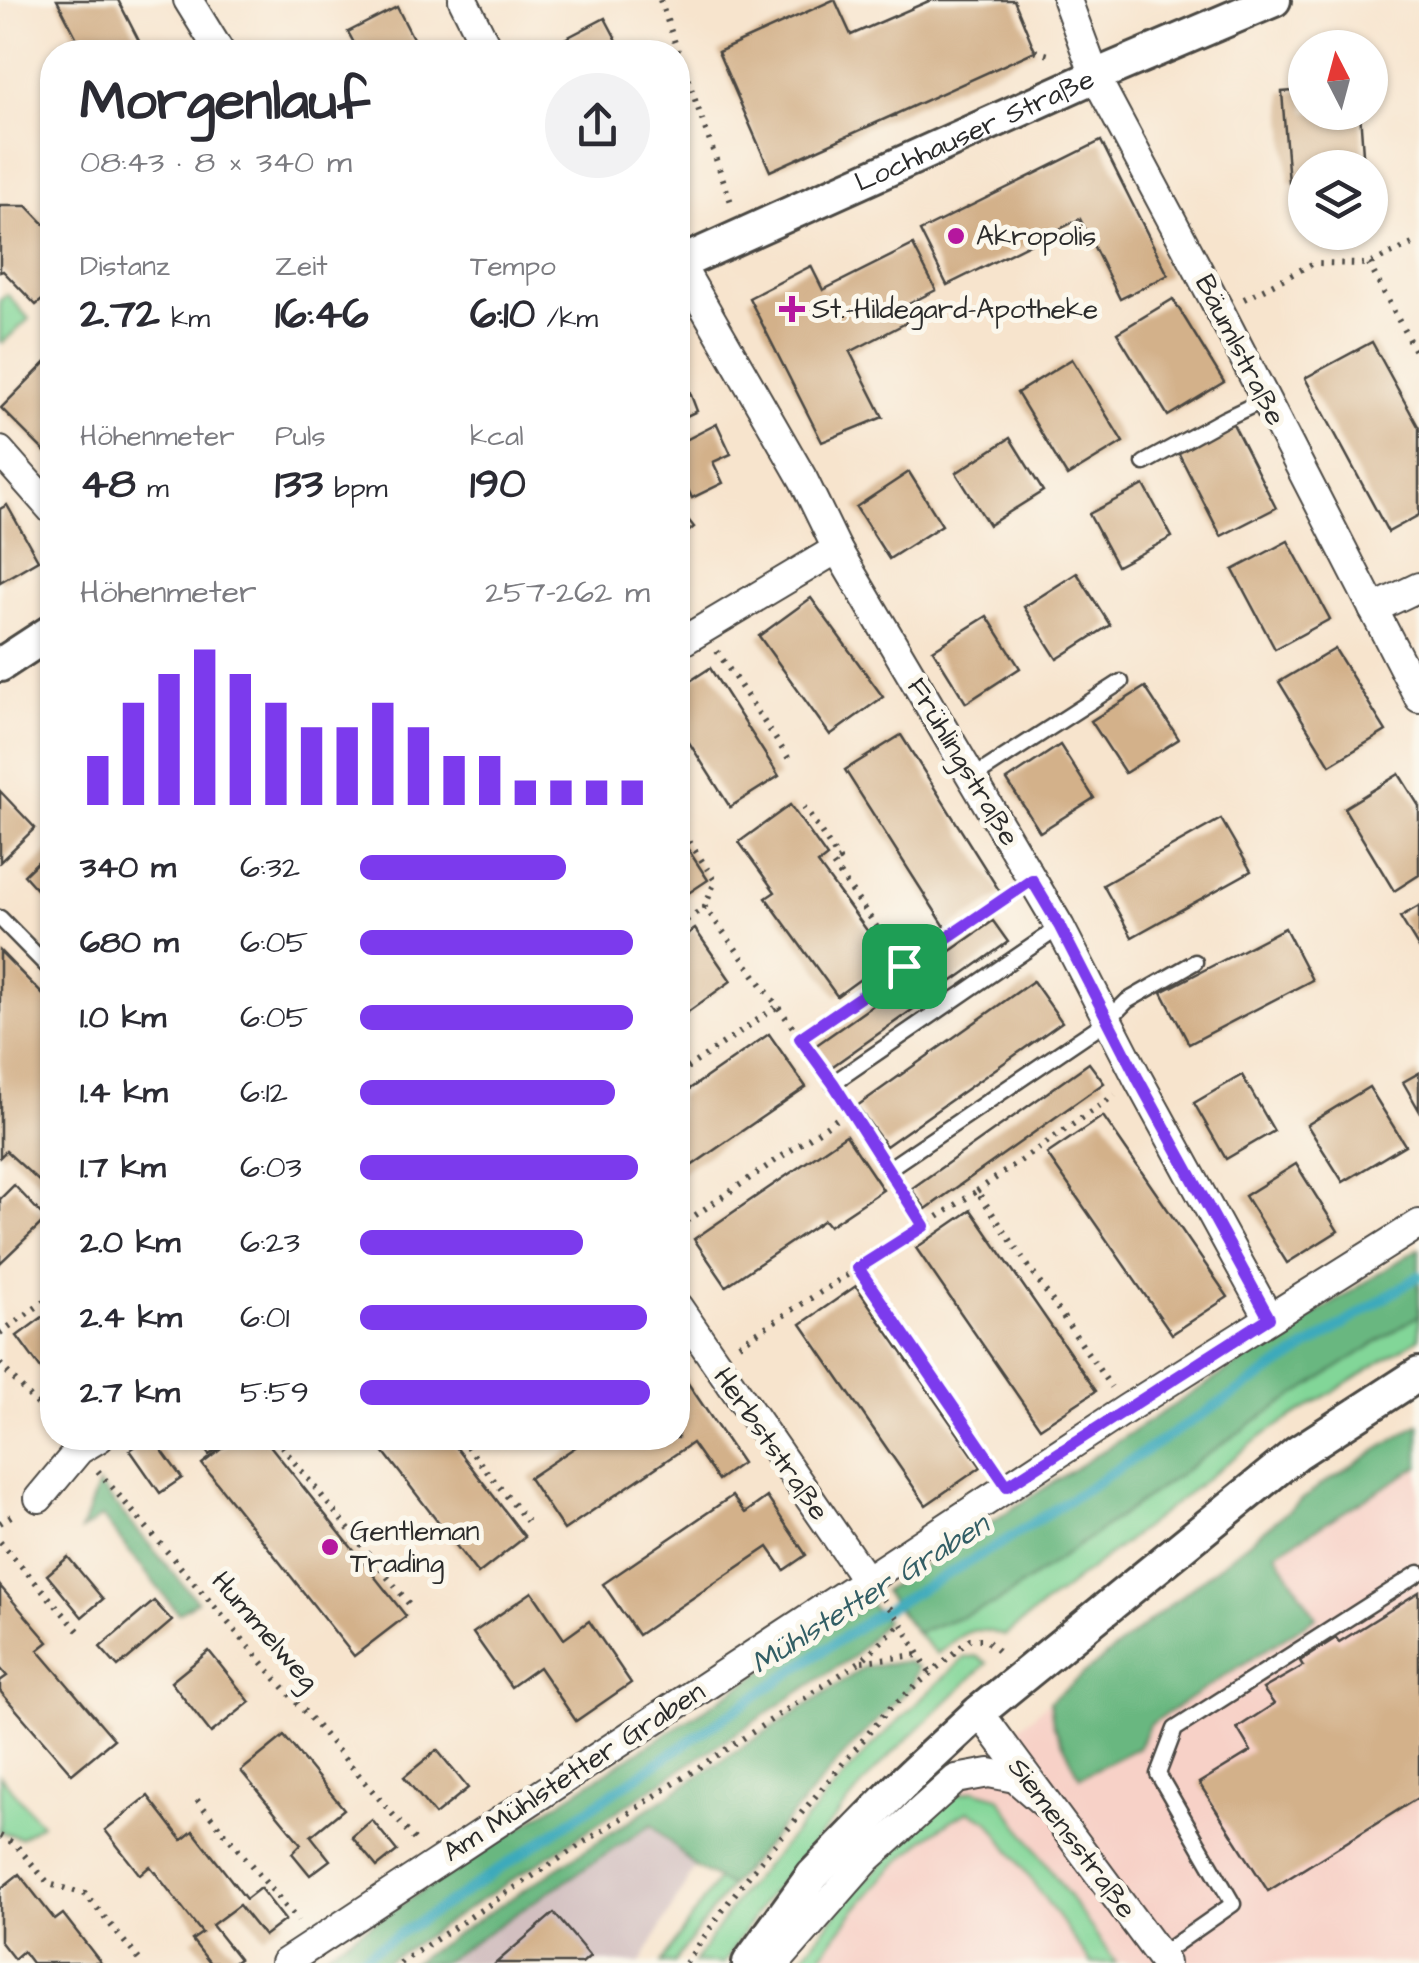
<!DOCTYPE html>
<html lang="de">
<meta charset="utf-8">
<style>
body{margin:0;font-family:"Architects Daughter",sans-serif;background:#f2f2f3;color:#2b2b33;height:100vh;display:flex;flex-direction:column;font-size:38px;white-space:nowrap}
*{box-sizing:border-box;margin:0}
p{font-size:32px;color:#7c7c81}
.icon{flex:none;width:55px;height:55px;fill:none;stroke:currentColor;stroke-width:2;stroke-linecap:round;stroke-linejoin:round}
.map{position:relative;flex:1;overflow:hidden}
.panel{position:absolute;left:40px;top:40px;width:650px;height:1410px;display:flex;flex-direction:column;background:#fff;border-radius:40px;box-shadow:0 2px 8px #0004}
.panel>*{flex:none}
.needle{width:65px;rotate:354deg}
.fabs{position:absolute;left:1288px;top:30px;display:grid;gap:20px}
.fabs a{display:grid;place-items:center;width:100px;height:100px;border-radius:50%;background:#fff;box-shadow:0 2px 8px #0004;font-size:50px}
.pin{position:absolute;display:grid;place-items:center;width:85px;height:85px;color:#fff;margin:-42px;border-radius:20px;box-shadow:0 5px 15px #0006}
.round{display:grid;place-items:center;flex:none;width:105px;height:105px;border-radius:52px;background:#f2f2f3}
.summary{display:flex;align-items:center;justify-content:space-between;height:170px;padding:0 40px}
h1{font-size:55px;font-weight:700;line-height:75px}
.metrics{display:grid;grid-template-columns:repeat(3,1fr);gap:15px;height:170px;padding:10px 40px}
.metrics div{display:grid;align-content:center}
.metrics b{font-size:42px;font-weight:700}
.metrics small{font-size:28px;font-weight:400}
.metrics p{font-size:28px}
.chart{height:280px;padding:20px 40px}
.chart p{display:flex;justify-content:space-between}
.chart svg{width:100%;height:180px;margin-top:10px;stroke:#7c3aed;stroke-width:6}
ul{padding:0 40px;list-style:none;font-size:32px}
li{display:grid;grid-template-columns:160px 120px 1fr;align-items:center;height:75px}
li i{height:25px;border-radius:12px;background:#7c3aed}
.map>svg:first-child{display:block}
</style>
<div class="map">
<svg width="1419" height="1963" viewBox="0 0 1419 1963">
<rect width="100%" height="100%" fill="#fbf7ec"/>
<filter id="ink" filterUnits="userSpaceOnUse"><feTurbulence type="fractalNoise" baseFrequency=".01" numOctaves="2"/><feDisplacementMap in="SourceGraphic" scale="20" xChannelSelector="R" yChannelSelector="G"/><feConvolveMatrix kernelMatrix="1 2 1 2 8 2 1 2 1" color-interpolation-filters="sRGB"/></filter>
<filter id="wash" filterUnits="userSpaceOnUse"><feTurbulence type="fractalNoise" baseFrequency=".0048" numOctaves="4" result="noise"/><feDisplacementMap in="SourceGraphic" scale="40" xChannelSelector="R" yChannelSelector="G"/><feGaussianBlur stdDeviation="2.25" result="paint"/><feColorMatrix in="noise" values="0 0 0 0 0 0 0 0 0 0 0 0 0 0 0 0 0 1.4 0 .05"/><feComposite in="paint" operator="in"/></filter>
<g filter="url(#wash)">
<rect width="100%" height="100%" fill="#f7e4cd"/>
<!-- built -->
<g fill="#f7d1c7">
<polygon points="1419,1466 1419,1963 1116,1963 999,1797 949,1797 1008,1737 1050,1701 1053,1724 1149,1725 1315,1617 1276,1553"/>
<polygon points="969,1811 988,1820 1091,1963 816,1963 830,1942 890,1872 946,1822"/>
</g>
<!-- industrial -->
<polygon fill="#d2bfc0" points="653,1824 695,1867 641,1963 441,1963"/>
<!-- green -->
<g fill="#82d698" stroke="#568062" stroke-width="2.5">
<polygon points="7,294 29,319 2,343 0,341 0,300"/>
<path d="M1419,1315v23l-156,97 -259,201c-33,-13 -41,-3 -67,18l-21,-21 81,-30 255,-180z"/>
<polygon points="976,1656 987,1663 878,1767 762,1904 724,1963 694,1963 742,1892 867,1751 964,1658"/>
<polygon points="0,1775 41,1824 20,1838 0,1831"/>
<path d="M974,1790l25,7 117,166h-25l-103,-143 -19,-9c-60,29 -115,97 -153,152h-19l56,-70 96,-96z"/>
<polygon points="718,1879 730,1886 674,1963 661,1963"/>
</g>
<!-- forest -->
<g fill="#69b780" stroke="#4a7156" stroke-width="2.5">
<polygon points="1419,1248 1419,1315 1252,1423 997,1603 916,1633 884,1591"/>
<polygon points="1419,1424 1419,1466 1276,1553 1316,1617 1149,1725 1139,1747 1080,1777 1053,1724 1050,1701 1318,1487"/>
<polygon points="98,1484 197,1601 178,1613 102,1517 81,1531"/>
<polygon points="869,1603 886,1620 854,1656 385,1963 310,1963"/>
<polygon points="907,1661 918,1667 912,1686 855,1743 730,1886 695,1867 652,1824 441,1963 412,1963 865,1667"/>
</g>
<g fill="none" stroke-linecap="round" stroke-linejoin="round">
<!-- stream -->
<polyline stroke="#3caabb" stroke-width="10" points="353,1963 464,1893 876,1615 1000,1544 1419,1276"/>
</g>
<g id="blocks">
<!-- building -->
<g fill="#d3b18a">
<polygon points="57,0 118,0 141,45 125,52 84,52"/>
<polygon points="833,0 835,0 851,35 931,0 1014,0 1035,51 770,171 718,52"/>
<polygon points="397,7 420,52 359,52 348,32"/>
<polygon points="605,18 623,52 562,52 557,43"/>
<polygon points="1305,90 1305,112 1360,112 1364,168 1305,168 1305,182 1289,183 1282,92"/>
<polygon points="1101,141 1168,275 1120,299 1080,219 947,285 920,231"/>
<polygon points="0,206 27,206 52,232 52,292 36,305 3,271 0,272"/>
<polygon points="913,245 936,290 899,309 906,323 850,352 883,417 822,442 749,298 811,266 823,290"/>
<polygon points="1173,299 1224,382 1168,416 1117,333"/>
<polygon points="1372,342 1419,428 1419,515 1388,532 1305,378"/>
<polygon points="52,356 52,449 47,454 1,408"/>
<polygon points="1072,359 1123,442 1067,476 1017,393"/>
<polygon points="678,361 697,411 678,420"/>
<polygon points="1231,420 1276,508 1221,536 1176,448"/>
<polygon points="717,424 731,454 713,462 723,483 692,498 678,468 678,444"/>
<polygon points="1010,438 1043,491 989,525 956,473"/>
<polygon points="909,472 942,525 889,559 856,507"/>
<polygon points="1144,485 1172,537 1117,566 1089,514"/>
<polygon points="7,505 38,560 0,582 0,509"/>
<polygon points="678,507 694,527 678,540"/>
<polygon points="1288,541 1330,619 1275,649 1233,570"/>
<polygon points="1077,573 1110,625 1057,659 1024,607"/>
<polygon points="811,598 883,697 830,735 759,636"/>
<polygon points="987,616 1020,668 966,703 933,650"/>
<polygon points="1335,649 1386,731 1330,765 1279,682"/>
<polygon points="710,668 779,776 730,807 678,725 678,689"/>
<polygon points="1145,687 1179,739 1125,773 1091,721"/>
<polygon points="901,735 1002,895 947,930 845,770"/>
<polygon points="1060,745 1094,798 1040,832 1007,780"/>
<polygon points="1399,774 1419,806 1419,875 1394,891 1344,808"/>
<polygon points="0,791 35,828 0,862"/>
<polygon points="790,805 827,857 818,864 888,959 837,996 766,898 775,892 739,842"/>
<polygon points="1221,819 1251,871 1132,937 1103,885"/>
<polygon points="678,834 708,880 678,900"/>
<polygon points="52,848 52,906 24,875"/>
<polygon points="1419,906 1419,948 1400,917"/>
<polygon points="993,921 1008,942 830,1068 815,1046"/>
<polygon points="1285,928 1312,980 1189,1044 1162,992"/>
<polygon points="695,929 731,981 678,1019 678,941"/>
<polygon points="0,951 52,1004 52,1193 6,1151 0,1157"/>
<polygon points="1033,981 1062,1022 886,1146 857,1106"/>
<polygon points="769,1034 806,1087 678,1175 678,1097"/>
<polygon points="1089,1063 1104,1083 926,1209 911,1189"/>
<polygon points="1419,1073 1419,1110 1403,1082"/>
<polygon points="1242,1075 1274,1131 1226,1159 1194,1103"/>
<polygon points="1369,1087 1405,1145 1343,1182 1307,1125"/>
<polygon points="1103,1116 1228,1297 1172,1334 1047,1154"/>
<polygon points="846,1135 883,1190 829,1226 824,1220 726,1286 694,1239"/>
<polygon points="1296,1164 1338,1231 1287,1263 1245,1196"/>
<polygon points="14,1185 46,1219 0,1263 0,1199"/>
<polygon points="971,1210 1096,1391 1040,1428 916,1248"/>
<polygon points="856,1286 981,1467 926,1505 801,1324"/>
<polygon points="52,1310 52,1384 17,1336"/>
<polygon points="681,1373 742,1463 718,1480 692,1443 564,1530 529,1478 589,1438 678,1438 678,1375"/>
<polygon points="148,1438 153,1438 182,1478 160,1493 130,1450"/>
<polygon points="197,1438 228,1438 230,1440 209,1455"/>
<polygon points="235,1438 264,1438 406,1616 354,1656 202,1464"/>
<polygon points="373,1438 449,1438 525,1537 478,1574"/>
<polygon points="732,1496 745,1513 767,1497 806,1555 784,1570 768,1547 638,1635 603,1584"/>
<polygon points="68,1557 103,1599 82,1617 47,1575"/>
<polygon points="0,1586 48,1642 38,1650 114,1739 72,1774 0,1691 0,1681 7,1676 0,1668"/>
<polygon points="532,1592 564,1639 589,1621 631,1683 576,1721 539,1667 511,1687 473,1633"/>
<polygon points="1419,1592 1419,1797 1268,1891 1199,1783 1251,1751 1237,1728 1274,1704 1263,1689 1303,1666 1300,1661 1336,1638 1339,1642"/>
<polygon points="154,1601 172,1621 118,1667 100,1647"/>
<polygon points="209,1651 250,1702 211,1733 171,1682"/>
<polygon points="284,1736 344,1809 311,1836 330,1860 310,1875 292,1853 301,1844 241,1771"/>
<polygon points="437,1750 468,1788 435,1815 404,1777"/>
<polygon points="148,1796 182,1840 193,1831 246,1899 260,1888 285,1920 264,1936 239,1905 212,1925 239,1959 233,1963 210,1963 192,1940 202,1933 150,1866 140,1875 105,1830"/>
<polygon points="372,1820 397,1851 377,1867 352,1837"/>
<polygon points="19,1874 55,1920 63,1914 101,1963 32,1963 23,1951 14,1959 0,1941 0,1889"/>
<polygon points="554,1913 590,1956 582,1963 496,1963"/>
</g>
</g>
</g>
<g filter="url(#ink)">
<use href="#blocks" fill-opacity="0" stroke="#4a4743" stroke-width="2.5"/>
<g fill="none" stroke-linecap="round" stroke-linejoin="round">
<defs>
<g id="service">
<polyline points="1144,463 1224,419 1266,399"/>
<polyline points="972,778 1121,682"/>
<polyline points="0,918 52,971"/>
<polyline points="833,1083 1060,927"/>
<polyline points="888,1169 1108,1020 1127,1001 1195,962"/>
<polyline points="1160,1955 1233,1904 1158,1774 1175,1729 1419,1573"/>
</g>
<g id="minor">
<polyline points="188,0 220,52"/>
<polyline points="463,0 489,52"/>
<polyline points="1067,0 1095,76 1220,311 1419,698"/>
<polyline points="679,263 803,479 837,549 1060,927 1138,1079 1269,1318"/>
<polyline points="0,451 52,510"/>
<polyline points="1373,609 1419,587"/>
<polyline points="678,644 837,549"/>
<polyline points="678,1307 866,1580"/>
<polyline points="39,1498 79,1450 99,1438"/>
<polyline points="979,1712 1165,1963"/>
<polyline points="285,1963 1126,1409 1419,1224"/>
<polyline points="776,1963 869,1857 956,1779 989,1773 1015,1778 1045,1804"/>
</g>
<g id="tertiary">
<path id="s1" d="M678,264l417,-188 179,-76"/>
<polyline points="0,665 52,631"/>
<polyline points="749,1963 813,1875 906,1780 979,1712 1297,1453 1419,1374"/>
</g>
</defs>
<!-- service casing -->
<use href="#service" stroke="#4a4743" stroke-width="19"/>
<!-- minor casing -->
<use href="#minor" stroke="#4a4743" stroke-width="32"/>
<!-- tertiary casing -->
<use href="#tertiary" stroke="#4a4743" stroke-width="38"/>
<!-- path -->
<g stroke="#4a4743" stroke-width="6" stroke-dasharray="2.5 8" stroke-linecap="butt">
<polyline points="660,0 732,205"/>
<polyline points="1035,51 1049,55"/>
<polyline points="893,115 895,121"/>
<polyline points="1369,264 1419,359"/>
<polyline points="1244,299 1314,263 1369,264 1419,241"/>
<polyline points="717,651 789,759"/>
<polyline points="804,807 839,860 832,863 904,966"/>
<polyline points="678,824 715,881 705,907 822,1067"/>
<polyline points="678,926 705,907"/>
<polyline points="800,1038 1010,895"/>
<polyline points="678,1074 778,1006"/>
<polyline points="843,1098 876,1151"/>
<polyline points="899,1187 924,1226 977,1191 1111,1387"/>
<polyline points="977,1191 1115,1095"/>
<polyline points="678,1227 850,1110"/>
<polyline points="858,1268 992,1465"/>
<polyline points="0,1333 52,1296"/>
<polyline points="739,1344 924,1226"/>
<polyline points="0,1364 52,1421"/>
<polyline points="275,1438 410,1605"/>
<polyline points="460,1438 527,1521"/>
<polyline points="98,1471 419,1845"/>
<polyline points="0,1523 11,1516"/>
<polyline points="0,1542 83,1636"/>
<polyline points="883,1599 901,1623 930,1673"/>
<polyline points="862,1661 919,1655"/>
<polyline points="197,1800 298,1921"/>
<polyline points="0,1836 15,1844 49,1884 85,1894 142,1963"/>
<polyline points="400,1963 861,1661 901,1623"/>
<polyline points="686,1963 730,1900 756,1867 888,1710 970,1639 985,1639 1000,1653"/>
</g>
<!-- service -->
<use href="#service" stroke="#fff" stroke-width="14"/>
<!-- minor -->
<use href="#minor" stroke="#fff" stroke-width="28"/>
<!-- tertiary -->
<use href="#tertiary" stroke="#fff" stroke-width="32"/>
</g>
</g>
<g fill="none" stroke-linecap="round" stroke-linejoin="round" filter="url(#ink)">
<defs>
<polygon id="route" points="1032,880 1060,927 1138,1079 1269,1318 1007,1486 858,1268 924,1226 833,1083 800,1038"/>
</defs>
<!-- route casing -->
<use href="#route" stroke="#fff" stroke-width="20"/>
<!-- route -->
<use href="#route" stroke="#7c3aed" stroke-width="12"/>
</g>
<!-- markers -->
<g fill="#b5179e" stroke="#fbf7ec" stroke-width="4">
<circle cx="956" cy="236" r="10"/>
<path d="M787 294h10v10h10v10h-10v10h-10v-10h-10v-10h10z"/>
<circle cx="330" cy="1547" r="10"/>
</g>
<g text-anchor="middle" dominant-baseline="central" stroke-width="10" stroke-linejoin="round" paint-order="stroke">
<!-- street labels -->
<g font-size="28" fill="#2b2b2b" stroke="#fbf7ec">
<text stroke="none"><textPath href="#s1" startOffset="325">Lochhauser Straße</textPath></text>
<text transform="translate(1240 350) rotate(63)">Bäumlstraße</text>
<text transform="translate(963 762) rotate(59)">Frühlingstraße</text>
<text transform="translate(771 1444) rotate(55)">Herbststraße</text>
<text transform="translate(265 1631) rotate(49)">Hummelweg</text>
<text transform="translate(574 1772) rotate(-33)">Am Mühlstetter Graben</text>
<text transform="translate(1072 1838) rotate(53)">Siemensstraße</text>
</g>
<!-- poi labels -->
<g font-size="28" fill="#2b2b2b" stroke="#fbf7ec" text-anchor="start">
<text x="976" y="236">Akropolis</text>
<text x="812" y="309">St.-Hildegard-Apotheke</text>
<text x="350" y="1531">Gentleman<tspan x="350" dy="32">Trading</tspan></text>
</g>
<!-- water labels -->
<g font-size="30" font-style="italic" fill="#325e65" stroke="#fbf7ec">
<text transform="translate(870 1594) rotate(-32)">Mühlstetter Graben</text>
</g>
</g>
</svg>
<div class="fabs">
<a><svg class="needle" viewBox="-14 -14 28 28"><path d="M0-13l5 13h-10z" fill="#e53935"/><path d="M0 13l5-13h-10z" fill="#7c7c81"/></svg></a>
<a><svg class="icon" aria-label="layers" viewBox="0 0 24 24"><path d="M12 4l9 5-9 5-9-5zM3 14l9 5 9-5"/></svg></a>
</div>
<div class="pin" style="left:904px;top:966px;background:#1e9e55"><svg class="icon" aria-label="arrive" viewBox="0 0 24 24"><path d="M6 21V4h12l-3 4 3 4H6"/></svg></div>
<section class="panel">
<div class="summary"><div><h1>Morgenlauf</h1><p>08:43 · 8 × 340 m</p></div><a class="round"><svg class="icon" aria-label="share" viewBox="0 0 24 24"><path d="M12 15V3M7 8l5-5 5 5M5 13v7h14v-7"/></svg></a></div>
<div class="metrics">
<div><p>Distanz</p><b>2.72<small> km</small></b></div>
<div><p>Zeit</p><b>16:46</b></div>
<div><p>Tempo</p><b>6:10<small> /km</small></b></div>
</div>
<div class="metrics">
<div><p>Höhenmeter</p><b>48<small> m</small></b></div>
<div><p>Puls</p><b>133<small> bpm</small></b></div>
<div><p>kcal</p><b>190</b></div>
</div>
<div class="chart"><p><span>Höhenmeter</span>257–262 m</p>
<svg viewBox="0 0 160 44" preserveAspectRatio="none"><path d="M5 44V32M15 44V19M25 44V12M35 44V6M45 44V12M55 44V19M65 44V25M75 44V25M85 44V19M95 44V25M105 44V32M115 44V32M125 44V38M135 44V38M145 44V38M155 44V38"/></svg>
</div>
<ul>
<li><b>340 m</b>6:32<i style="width:71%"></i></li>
<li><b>680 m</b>6:05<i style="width:94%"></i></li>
<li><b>1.0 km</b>6:05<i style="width:94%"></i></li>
<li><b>1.4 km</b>6:12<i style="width:88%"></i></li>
<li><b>1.7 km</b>6:03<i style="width:96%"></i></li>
<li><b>2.0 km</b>6:23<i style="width:77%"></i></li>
<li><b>2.4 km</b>6:01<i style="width:99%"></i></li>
<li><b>2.7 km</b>5:59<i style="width:100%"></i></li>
</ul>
</section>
</div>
